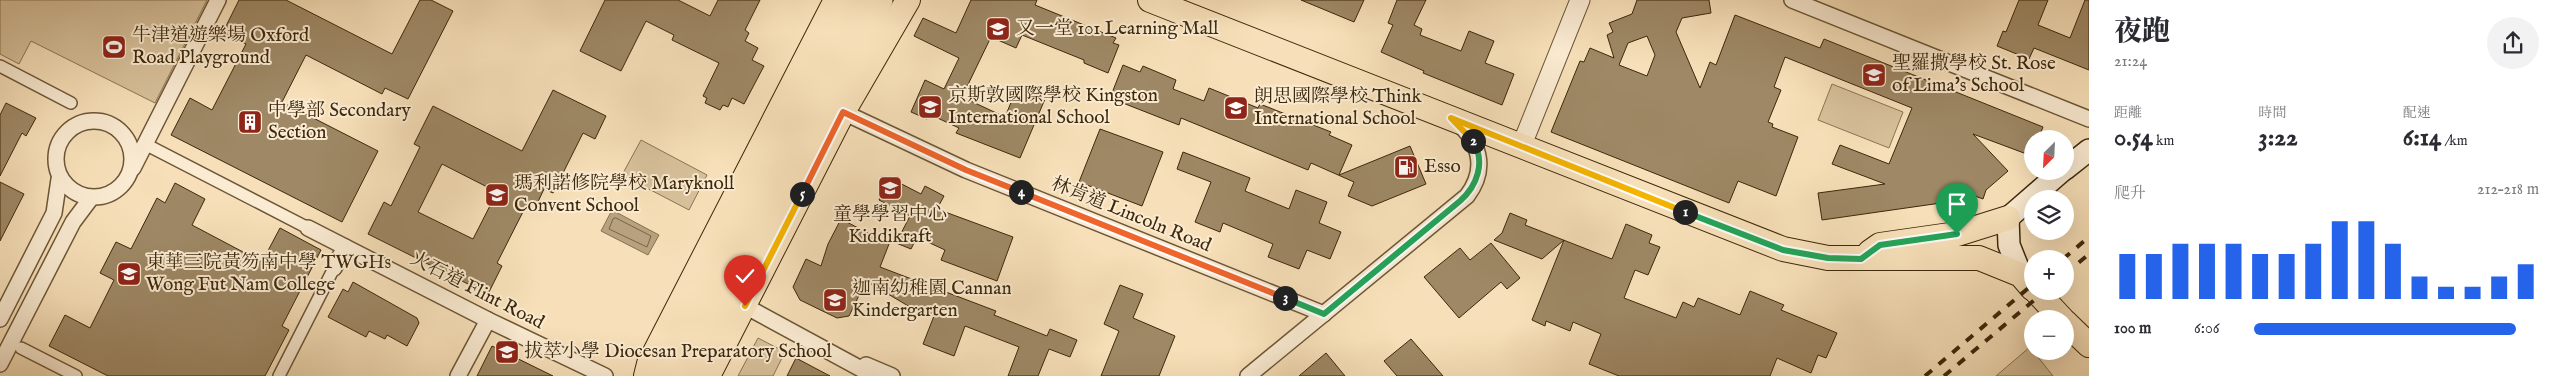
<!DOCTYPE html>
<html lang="zh-TW">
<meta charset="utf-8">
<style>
body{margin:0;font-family:"IM FELL English","Noto Serif TC",serif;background:#f2f2f3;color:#2b2b33;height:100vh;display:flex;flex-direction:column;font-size:19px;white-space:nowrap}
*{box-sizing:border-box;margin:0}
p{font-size:16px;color:#7c7c81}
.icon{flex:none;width:28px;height:28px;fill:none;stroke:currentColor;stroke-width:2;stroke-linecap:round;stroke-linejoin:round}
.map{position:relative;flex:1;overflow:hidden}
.details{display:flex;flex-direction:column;background:#fff;width:475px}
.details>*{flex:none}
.needle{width:32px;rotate:204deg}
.controls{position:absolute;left:2024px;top:130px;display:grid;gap:10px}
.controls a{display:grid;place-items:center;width:50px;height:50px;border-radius:50%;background:#fff;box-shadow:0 5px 20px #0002;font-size:25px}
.pin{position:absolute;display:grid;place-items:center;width:42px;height:42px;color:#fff;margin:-51px -21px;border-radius:50% 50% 50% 0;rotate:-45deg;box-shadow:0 0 5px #0007}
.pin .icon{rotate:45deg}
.km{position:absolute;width:25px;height:25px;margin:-12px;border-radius:50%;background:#222;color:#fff;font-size:14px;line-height:25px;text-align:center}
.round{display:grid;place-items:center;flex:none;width:52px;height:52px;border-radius:26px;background:#f2f2f3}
.headline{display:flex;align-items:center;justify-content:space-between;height:85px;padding:0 25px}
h1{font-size:28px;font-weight:800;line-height:38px}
.metrics{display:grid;grid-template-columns:repeat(3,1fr);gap:8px;height:85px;padding:5px 25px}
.metrics div{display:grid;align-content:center}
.metrics b{font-size:25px;font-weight:800}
.metrics small{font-size:14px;font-weight:400}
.metrics p{font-size:14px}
.chart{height:140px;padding:10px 25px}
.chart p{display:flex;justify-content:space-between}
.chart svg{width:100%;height:90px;margin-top:5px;stroke:#2563eb;stroke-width:6}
ul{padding:0 25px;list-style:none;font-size:16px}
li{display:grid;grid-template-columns:80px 60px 1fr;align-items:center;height:38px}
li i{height:12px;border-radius:6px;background:#2563eb}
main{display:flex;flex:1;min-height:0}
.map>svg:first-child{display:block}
</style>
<main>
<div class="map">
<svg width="2089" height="376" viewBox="0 0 2089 376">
<rect width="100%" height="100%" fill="#f7e0b9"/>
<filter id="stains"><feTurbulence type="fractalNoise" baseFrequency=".004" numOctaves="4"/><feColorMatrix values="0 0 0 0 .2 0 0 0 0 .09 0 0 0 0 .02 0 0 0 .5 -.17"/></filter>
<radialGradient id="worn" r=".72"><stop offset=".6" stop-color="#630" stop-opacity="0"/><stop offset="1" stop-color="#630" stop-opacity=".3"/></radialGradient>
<!-- green -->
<g fill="#d7c19b" stroke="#8a7453">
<polygon points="0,0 207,0 155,103 31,41 19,64 0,54"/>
<polygon points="1832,84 1903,112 1889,148 1818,120"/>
<polygon points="641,140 707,175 689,210 622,175"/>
<polygon points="758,338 785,352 773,376 738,376"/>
<polygon points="2030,347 2053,376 1996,376"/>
</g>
<!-- water -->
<polygon fill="#b8a17e" stroke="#877150" points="612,210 659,235 648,255 601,231"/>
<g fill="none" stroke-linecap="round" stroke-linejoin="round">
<!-- shore -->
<polygon stroke="#7a6444" stroke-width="1" points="616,218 651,236 647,247 609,229 613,219"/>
</g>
<!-- building -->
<g fill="#9e8865" stroke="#3d280b" fill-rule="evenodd">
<polygon points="239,0 286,0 392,54 420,0 431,0 453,11 408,99 385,88 382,94 306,55 282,102 378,151 342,222 171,135 190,98 212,110 246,44 223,32"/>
<polygon points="605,0 678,0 710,16 718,0 760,0 745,30 749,33 745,41 758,48 752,60 764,66 744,104 732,98 728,107 723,105 720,110 705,103 707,98 703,96 719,63 672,40 674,35 646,21 621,71 580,51"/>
<polygon points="971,0 1037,0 1035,5 1116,38 1113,43 1119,45 1108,73 1084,63 1084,60 1022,35 1016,48 991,37 962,97 1005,117 1017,88 1045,99 1020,158 956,133 959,128 929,114 927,119 911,112 925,80 944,89 959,58 914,36 923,18 956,33"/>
<polygon points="1301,0 1364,0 1354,22"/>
<polygon points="1397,0 1426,0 1414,25 1422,29 1420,35 1461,51 1469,31 1494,41 1485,63 1514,74 1502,105 1423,73 1424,71 1381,52 1393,25 1388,23"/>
<path d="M1637,0h72l2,13 -29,5 -6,14 24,56 10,-26 6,3 19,-50 85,33 4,-9 219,88 -5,12h-6v17l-59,-22 35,37 -22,19 -3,9 -24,-9 -11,12 -126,18 -4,-27 67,-9 -53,-20 8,-19 49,19 23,-56 -127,-51 -11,30 7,3 -13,32 5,2 -1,3 26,10 -22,59 -38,-15 -9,22 -178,-71 29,-71 4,1 6,-14 24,10 -7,-23 6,-3 -4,-9 23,-9zM1647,36l8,19 -8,21 -28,-11 9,-22z"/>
<polygon points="2019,0 2048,0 2038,25 2070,38 2085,0 2089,0 2089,70 2034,48 2029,59 1997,46 2003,31 2006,32"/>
<polygon points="1123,65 1140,72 1143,66 1176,80 1173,89 1204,101 1209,88 1258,108 1260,104 1331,132 1329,135 1352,145 1339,175 1410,146 1426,184 1372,206 1348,196 1354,182 1311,163 1308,170 1181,118 1179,125 1110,98"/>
<path d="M553,90l53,26 -11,23 -12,-6 -30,60 -9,-4 -8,17 -8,-4 -31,61 5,3 -14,28 -120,-60 16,-32 7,4 29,-59 -6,-3 19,-38 89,45zM442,164l55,28 -24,47 -55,-27z"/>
<polygon points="6,103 36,118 26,136 22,133 0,176 0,115"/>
<polygon points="1100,129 1163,152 1142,206 1079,182"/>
<polygon points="1183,152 1250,178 1245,191 1289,209 1296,190 1327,202 1319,223 1341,232 1330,259 1307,250 1299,269 1268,257 1273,244 1223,223 1220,232 1195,222 1211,182 1177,169"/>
<polygon points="890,178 921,194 925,186 944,196 937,209 1013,237 997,281 941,260 945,250 917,237 911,249 896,243 910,216 879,200"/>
<polygon points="0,182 24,194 0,241"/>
<polygon points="175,183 205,199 192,225 262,262 280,228 321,250 282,326 289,330 265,376 108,376 49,346 65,315 90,328 114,280 100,273 116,242 131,249 157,198 165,203"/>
<polygon points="1510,213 1527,220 1525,225 1612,259 1626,224 1652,235 1649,243 1660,247 1648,275 1635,270 1624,298 1676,318 1683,302 1694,307 1698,298 1740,315 1750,291 1784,305 1781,310 1837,333 1826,358 1818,355 1811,373 1777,358 1770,376 1619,376 1589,364 1601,334 1573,322 1570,331 1546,321 1545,326 1532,320 1564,240 1542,259 1494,240 1502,233"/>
<polygon points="841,219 889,244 880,267 996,311 994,315 1047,336 1050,329 1077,340 1070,357 1049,349 1038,376 1008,376 1019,347 965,326 954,356 923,344 934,316 910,307 866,281 849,316 837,318 800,300 793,287 806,259 821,266 828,244"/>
<polygon points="1491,243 1520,278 1507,289 1501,282 1459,318 1424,277 1460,248 1470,260"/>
<polygon points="353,282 417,318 419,323 407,346 387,335 385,339 369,331 366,337 328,317 343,289 348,292"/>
<polygon points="1120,285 1143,294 1133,318 1175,336 1159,376 1101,376 1119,331 1104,324"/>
<polygon points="1411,339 1443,376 1397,376 1384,361"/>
<polygon points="492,346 553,376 477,376"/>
<polygon points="1326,353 1345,376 1299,376"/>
<polygon points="796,358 830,376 787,376"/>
</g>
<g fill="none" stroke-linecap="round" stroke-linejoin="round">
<defs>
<g id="pedestrian">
<polyline points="0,66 71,103"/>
<polyline points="145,144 308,228"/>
<polyline points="21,348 76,376"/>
<polyline points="279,376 334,268"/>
</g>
<g id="minor">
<polyline points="1792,0 2089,119"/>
<polyline points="843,112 966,170 1324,314"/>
<circle cx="94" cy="159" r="38"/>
<polyline points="133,168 218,0"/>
<polyline points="308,228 488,320 605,376"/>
<polyline points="334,268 345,247"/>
<polyline points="745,306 874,376"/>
<polyline points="0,319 54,213 59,179"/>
<polyline points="0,364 73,222 91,198"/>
<polyline points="866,365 892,376"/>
<polyline points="458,376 488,320"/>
<path d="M1248,376l219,-180c19,-25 14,-50 -7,-71"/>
</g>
<polyline id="tertiary" points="1521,147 1580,0"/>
<g id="secondary">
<polyline points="2065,169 2089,150"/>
<polyline points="2021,275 2009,245 2008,218 2062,171"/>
</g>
<g id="primary">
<polyline points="1150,0 1783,249 1828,258 1979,258 2021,275 2032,288"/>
<polyline points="1870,252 1880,245 1957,234 2008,218"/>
<polyline points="2036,291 2062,319"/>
<polyline points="2065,322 2089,345"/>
<polyline points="646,376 649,364 836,0"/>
<polyline points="708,376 843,112 908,0"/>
</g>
<g id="trunk">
<polyline points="660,376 672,364 685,339 858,0"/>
<polyline points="687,376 880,0"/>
</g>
</defs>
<!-- pedestrian casing -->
<use href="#pedestrian" stroke="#6c5636" stroke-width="14"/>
<!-- minor casing -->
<use href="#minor" stroke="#6c5636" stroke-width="18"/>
<!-- tertiary casing -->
<use href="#tertiary" stroke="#6c5636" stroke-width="21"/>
<!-- secondary casing -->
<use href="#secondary" stroke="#3d280b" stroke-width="24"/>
<!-- primary casing -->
<use href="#primary" stroke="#3d280b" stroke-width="26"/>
<!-- trunk casing -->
<use href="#trunk" stroke="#3d280b" stroke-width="28"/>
<!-- pedestrian -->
<use href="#pedestrian" stroke="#faebd2" stroke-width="11"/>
<!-- minor -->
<use href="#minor" stroke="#faebd2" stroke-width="15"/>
<!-- tertiary -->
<use href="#tertiary" stroke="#faebd2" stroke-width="19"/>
<!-- secondary -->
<use href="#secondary" stroke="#faebd2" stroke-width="21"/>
<!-- primary -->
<use href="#primary" stroke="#f7e0b9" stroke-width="24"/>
<!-- trunk -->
<use href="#trunk" stroke="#f7e0b9" stroke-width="25"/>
<!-- rail -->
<g stroke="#3d280b" stroke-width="4" stroke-dasharray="9 9" stroke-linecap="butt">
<polyline points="2063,259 2089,237"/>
<polyline points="2065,274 2089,254"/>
<polyline points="1925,376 2032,285"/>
<polyline points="1944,376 2045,291"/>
</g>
</g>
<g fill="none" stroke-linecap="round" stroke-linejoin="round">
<defs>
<polyline id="split-1" points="1685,212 1783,250 1828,258 1861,259 1880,245 1957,234"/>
<polyline id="split-2" points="1473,141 1451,118 1685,212"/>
<path id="split-3" d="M1285,298l39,16 136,-113c17,-15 26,-39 13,-60"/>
<polyline id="split-4" points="1021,192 1285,298"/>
<polyline id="split-5" points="802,194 843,112 966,170 1021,192"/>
<polyline id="split-6" points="745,306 802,194"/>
</defs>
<!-- split-1 casing -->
<use href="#split-1" stroke="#fff" stroke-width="10"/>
<!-- split-2 casing -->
<use href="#split-2" stroke="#fff" stroke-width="10"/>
<!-- split-3 casing -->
<use href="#split-3" stroke="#fff" stroke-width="10"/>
<!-- split-4 casing -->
<use href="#split-4" stroke="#fff" stroke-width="10"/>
<!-- split-5 casing -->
<use href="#split-5" stroke="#fff" stroke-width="10"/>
<!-- split-6 casing -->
<use href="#split-6" stroke="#fff" stroke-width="10"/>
<!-- split-1 -->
<use href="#split-1" stroke="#22a559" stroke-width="6"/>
<!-- split-2 -->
<use href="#split-2" stroke="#f5b400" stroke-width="6"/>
<!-- split-3 -->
<use href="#split-3" stroke="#22a559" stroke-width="6"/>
<!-- split-4 -->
<use href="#split-4" stroke="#f0652b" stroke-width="6"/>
<!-- split-5 -->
<use href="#split-5" stroke="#f0652b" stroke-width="6"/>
<!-- split-6 -->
<use href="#split-6" stroke="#f5b400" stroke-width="6"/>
</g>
<!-- icons -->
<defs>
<symbol id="school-square" viewBox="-11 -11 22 22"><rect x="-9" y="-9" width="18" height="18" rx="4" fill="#8f2418" stroke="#faebd2"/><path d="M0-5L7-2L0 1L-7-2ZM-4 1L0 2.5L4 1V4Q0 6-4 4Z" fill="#fff"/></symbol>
<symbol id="stadium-square" viewBox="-11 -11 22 22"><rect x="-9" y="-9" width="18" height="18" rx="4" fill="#8f2418" stroke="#faebd2"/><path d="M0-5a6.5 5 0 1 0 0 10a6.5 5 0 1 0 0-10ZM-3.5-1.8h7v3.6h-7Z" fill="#fff"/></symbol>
<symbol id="building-square" viewBox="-11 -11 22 22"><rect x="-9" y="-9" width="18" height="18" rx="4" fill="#8f2418" stroke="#faebd2"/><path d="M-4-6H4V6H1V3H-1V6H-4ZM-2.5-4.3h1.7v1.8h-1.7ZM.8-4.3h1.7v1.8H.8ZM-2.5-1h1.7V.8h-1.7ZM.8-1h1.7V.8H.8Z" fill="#fff"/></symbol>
<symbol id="fuel-square" viewBox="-11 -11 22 22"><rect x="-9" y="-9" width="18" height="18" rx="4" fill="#8f2418" stroke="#faebd2"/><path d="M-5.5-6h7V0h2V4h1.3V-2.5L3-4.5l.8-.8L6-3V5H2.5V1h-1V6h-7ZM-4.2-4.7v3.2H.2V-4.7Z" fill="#fff"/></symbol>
</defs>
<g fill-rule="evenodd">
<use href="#school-square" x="984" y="15" width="28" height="28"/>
<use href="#stadium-square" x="100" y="33" width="28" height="28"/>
<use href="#school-square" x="1860" y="61" width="28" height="28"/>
<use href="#school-square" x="916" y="93" width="28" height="28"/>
<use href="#school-square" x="1222" y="94" width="28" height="28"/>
<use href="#building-square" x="236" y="108" width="28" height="28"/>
<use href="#fuel-square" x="1392" y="153" width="28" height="28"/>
<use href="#school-square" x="876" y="174" width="28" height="28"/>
<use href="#school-square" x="483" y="181" width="28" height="28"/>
<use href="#school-square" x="115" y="260" width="28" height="28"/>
<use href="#school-square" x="821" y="286" width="28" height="28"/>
<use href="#school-square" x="493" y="338" width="28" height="28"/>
</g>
<g text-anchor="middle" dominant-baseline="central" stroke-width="4" stroke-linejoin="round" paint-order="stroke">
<!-- poi labels -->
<g font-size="19" fill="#3d280b" stroke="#faebd2" text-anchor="start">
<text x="1016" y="29">又一堂 101 Learning Mall</text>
<text x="132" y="36">牛津道遊樂場 Oxford<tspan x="132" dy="22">Road Playground</tspan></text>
<text x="1892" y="64">聖羅撒學校 St. Rose<tspan x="1892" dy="22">of Lima's School</tspan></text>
<text x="948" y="96">京斯敦國際學校 Kingston<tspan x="948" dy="22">International School</tspan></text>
<text x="1254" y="97">朗思國際學校 Think<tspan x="1254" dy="22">International School</tspan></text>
<text x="268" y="111">中學部 Secondary<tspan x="268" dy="22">Section</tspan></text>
<text x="1424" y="167">Esso</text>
<text x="514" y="184">瑪利諾修院學校 Maryknoll<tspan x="514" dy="22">Convent School</tspan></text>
<text x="890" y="215" text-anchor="middle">童學學習中心<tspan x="890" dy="22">Kiddikraft</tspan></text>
<text x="146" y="263">東華三院黃笏南中學 TWGHs<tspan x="146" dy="22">Wong Fut Nam College</tspan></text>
<text x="852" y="289">迦南幼稚園 Cannan<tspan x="852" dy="22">Kindergarten</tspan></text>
<text x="524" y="352">拔萃小學 Diocesan Preparatory School</text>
</g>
<!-- street labels -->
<g font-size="19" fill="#3d280b" stroke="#faebd2">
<text transform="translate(1131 215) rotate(22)">林肯道 Lincoln Road</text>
<text transform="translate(477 291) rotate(27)">火石道 Flint Road</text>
</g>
</g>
<rect width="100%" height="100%" filter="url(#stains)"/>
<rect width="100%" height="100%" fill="url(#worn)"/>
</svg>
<div class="controls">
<a><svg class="needle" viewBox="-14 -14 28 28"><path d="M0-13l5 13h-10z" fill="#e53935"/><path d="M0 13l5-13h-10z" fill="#7c7c81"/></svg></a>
<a><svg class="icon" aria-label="layers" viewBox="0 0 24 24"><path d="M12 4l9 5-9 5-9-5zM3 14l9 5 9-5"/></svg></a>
<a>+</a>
<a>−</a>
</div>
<div class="pin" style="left:1957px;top:234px;background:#1e9e55"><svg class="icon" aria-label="arrive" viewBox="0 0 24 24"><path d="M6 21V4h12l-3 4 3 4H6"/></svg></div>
<div class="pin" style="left:745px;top:306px;background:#d93025"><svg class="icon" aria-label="check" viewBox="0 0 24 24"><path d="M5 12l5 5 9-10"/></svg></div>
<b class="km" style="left:1685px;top:212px">1</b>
<b class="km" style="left:1473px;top:141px">2</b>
<b class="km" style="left:1285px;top:298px">3</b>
<b class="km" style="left:1021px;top:192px">4</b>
<b class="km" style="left:802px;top:194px">5</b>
</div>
<section class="details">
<div class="headline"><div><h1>夜跑</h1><p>21:24</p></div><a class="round"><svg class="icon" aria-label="share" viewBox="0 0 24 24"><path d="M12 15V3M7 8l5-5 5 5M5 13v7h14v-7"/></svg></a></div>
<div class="metrics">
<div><p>距離</p><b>0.54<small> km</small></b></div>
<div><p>時間</p><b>3:22</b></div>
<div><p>配速</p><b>6:14<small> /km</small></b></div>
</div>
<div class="chart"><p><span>爬升</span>212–218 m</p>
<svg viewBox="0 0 160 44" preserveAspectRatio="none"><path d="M5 44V22M15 44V22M25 44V17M35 44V17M45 44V17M55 44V22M65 44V22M75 44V17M85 44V6M95 44V6M105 44V17M115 44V33M125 44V38M135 44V38M145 44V33M155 44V27"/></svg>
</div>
<ul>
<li><b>100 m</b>6:06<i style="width:92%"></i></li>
</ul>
</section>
</main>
